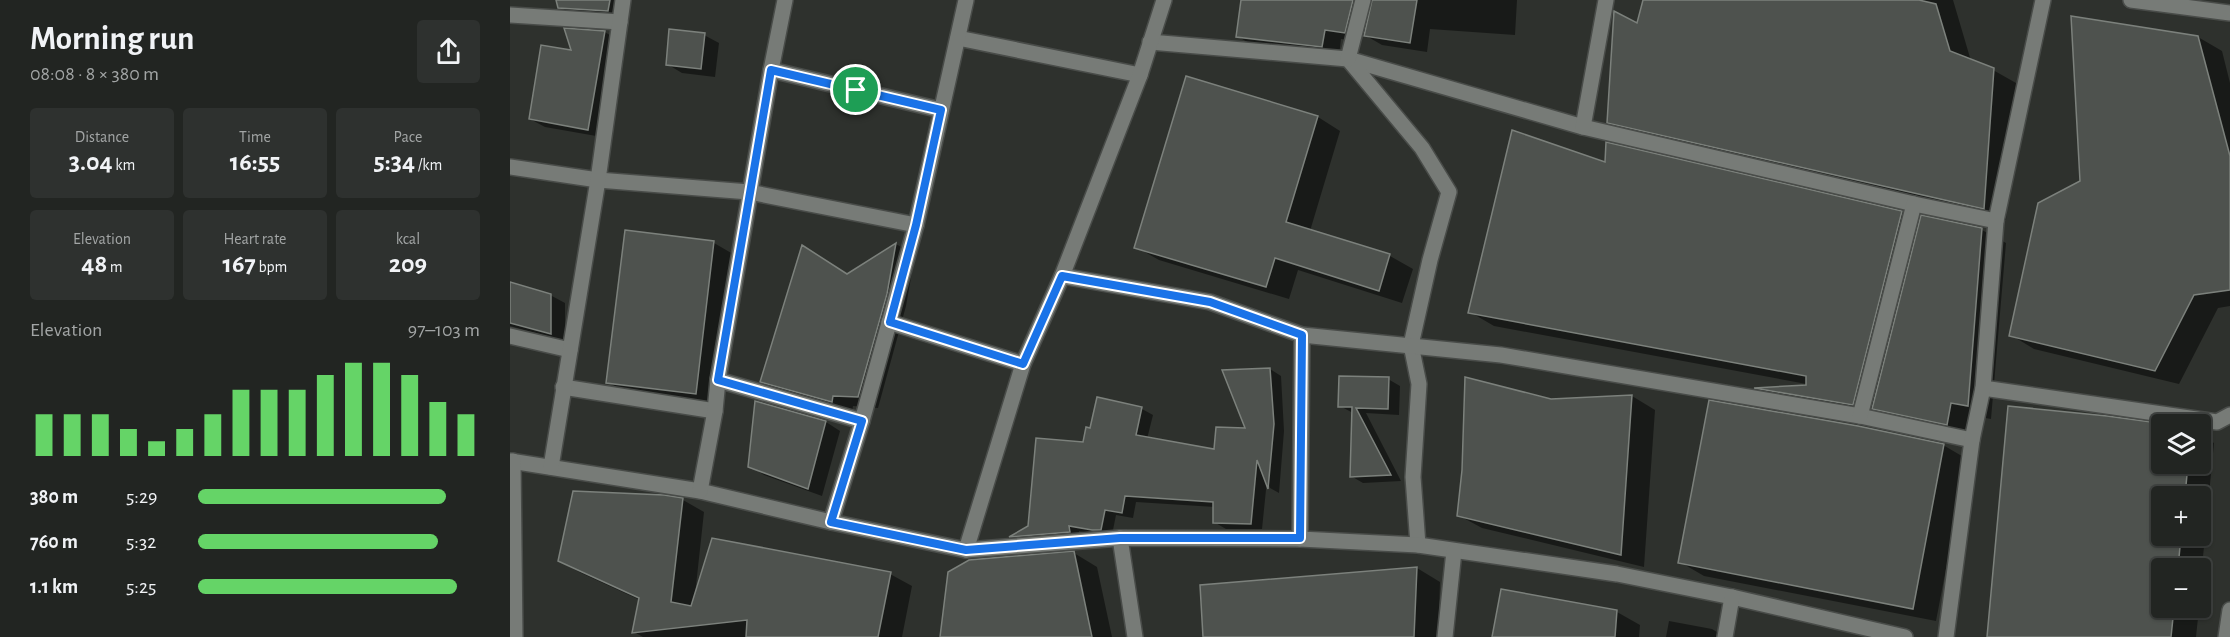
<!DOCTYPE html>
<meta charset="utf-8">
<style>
body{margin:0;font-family:"Alegreya Sans",sans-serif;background:#2e312f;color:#f1f3f6;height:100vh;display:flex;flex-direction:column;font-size:22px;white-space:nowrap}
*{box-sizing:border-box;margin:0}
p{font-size:20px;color:#a2a5a5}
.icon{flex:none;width:33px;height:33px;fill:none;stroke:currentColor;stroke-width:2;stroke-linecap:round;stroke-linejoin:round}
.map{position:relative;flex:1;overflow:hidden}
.panel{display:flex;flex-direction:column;background:#222522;width:510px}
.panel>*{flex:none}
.controls{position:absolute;left:1641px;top:414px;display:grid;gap:12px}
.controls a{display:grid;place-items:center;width:60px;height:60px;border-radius:6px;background:#222522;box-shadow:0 2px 4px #0004,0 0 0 2px #3f4240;font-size:30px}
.pin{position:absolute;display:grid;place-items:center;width:51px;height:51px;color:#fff;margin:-26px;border:3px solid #fff;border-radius:50%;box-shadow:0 2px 6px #0007}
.round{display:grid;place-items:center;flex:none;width:63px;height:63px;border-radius:6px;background:#2e312f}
.head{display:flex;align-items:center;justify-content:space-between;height:102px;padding:0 30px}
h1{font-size:33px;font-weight:700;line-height:45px}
.metrics{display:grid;grid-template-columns:repeat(3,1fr);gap:9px;height:102px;padding:6px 30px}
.metrics div{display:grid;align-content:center;border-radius:6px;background:#2e312f;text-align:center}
.metrics b{font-size:26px;font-weight:700}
.metrics small{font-size:16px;font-weight:400}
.metrics p{font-size:16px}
.chart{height:168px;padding:12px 30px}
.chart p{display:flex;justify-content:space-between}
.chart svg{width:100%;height:108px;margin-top:6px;stroke:#65d467;stroke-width:6}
ul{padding:0 30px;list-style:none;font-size:20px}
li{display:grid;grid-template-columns:96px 72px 1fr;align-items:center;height:45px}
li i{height:15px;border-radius:8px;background:#65d467}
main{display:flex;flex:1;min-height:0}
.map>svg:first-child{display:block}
</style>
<main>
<section class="panel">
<div class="head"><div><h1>Morning run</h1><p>08:08 · 8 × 380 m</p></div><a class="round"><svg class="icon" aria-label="share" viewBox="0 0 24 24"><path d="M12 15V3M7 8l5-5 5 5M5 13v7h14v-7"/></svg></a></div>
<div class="metrics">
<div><p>Distance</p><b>3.04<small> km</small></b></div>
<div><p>Time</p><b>16:55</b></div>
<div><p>Pace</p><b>5:34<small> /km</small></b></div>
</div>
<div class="metrics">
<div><p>Elevation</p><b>48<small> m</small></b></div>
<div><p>Heart rate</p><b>167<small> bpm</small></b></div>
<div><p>kcal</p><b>209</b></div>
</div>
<div class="chart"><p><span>Elevation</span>97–103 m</p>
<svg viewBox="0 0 160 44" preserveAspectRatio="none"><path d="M5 44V27M15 44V27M25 44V27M35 44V33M45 44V38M55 44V33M65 44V27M75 44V17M85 44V17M95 44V17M105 44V11M115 44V6M125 44V6M135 44V11M145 44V22M155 44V27"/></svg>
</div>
<ul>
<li><b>380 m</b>5:29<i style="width:88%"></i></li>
<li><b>760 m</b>5:32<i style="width:85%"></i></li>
<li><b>1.1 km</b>5:25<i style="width:92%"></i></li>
</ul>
</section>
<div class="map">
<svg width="1720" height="637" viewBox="0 0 1720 637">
<rect width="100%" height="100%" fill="#2e312d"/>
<!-- shadow -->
<g fill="#0007" fill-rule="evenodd">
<polygon points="47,0 121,0 113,19 64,16 50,7"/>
<polygon points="732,0 1007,0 1005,35 920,29 917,52 872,45 853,34 851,42 831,39 829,56 744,46 727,36"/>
<polygon points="1135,0 1443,0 1461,61 1483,70 1506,83 1496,220 1121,135 1098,122"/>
<polygon points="95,32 109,41 92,137 35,127 20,119 63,51"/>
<polygon points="194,35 209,43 205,77 172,73 157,64"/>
<polygon points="1688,37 1712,51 1720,83 1720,306 1708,308 1669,384 1524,349 1501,335 1571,181"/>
<polygon points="808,117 830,131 800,231 880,256 903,269 892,303 788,270 779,299 649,260 626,247"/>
<polygon points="1096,164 1392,213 1411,224 1412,217 1472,230 1496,243 1481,419 1465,416 1461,437 1387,421 1368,410 1366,417 1269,401 1249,389 1302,385 984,326 960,312"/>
<polygon points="204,243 223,254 205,405 118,394 98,382"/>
<polygon points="386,244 405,255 396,306 368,408 343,406 342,412 272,393 252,381 338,275"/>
<polygon points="0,284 40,295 55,303 55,341 0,326"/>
<polygon points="760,369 771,376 774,431 769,493 760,488 757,480 752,529 716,529 704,522 705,507 626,502 623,518 606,515 602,535 594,536 569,531 570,538 511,542 502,537 520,527 574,444 581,430 588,399 632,409 643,415 637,439 706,451 737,430"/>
<polygon points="878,379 890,386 889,415 856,413 891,481 853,483 841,476 843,413 830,406"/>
<polygon points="1122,396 1145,410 1134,567 972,528 948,515 1041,400"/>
<polygon points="246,403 316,422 330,431 312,496 254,475 240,466"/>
<path d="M1690,435l14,8 -14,145v-20h-38v40h37l-3,29h-207l173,-173h38zM1652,496h38v40h-38z"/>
<polygon points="1433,445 1457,459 1426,621 1194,576 1170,562"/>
<polygon points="154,497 173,500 194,512 185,595 380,574 402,586 392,637 133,637 124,632 130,600 71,573 49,561"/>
<polygon points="564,553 587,567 602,637 431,637"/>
<polygon points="907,568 930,582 928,637 694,637"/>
<polygon points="1107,612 1130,625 1129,637 984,637"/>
<polygon points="1159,621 1202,629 1215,637 1156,637"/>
</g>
<!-- building -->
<g fill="#4e524e" stroke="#7c817c" stroke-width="1.5">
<polygon points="46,0 100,0 98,11 48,8"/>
<polygon points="731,0 843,0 835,33 815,30 812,47 726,37"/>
<polygon points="862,0 907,0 900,43 854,36"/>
<polygon points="1133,0 1409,0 1426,4 1440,51 1484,68 1474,209 1097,123 1104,11 1127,23"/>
<polygon points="1561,16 1688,36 1720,156 1720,290 1684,295 1645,371 1499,336 1528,203 1570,181"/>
<polygon points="54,28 95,31 78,130 19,119 31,45 61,50"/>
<polygon points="159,29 195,33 191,69 156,65"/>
<polygon points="676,76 808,116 776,222 880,254 869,291 765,258 756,287 624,248"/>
<polygon points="1002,130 1095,162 1096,142 1392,211 1343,405 1244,388 1296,385 1296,376 958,313"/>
<polygon points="1411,215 1472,228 1458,406 1441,403 1437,425 1362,409"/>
<polygon points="115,230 204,241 186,394 96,383"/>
<polygon points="386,243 377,294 348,397 323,396 322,402 250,382 292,245 337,274"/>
<polygon points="0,282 41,294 41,334 0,323"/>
<polygon points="760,368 764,424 758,489 747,460 741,524 703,523 703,502 615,496 612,513 595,510 591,530 582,530 559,526 560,532 499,537 518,526 526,438 573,442 576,427 580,428 587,397 632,407 626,435 704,449 706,427 735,428 712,370"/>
<polygon points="829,376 879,377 878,409 846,408 881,475 840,477 842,407 828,407"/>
<polygon points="955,377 1041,399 1122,395 1111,555 947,516 952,470"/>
<polygon points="1199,400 1348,426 1434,444 1403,609 1168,563"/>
<polygon points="245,401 316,421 298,489 238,467"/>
<polygon points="1498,406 1597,416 1656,424 1652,424 1652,464 1678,464 1675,496 1652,496 1652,536 1671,536 1668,568 1652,568 1652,608 1664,608 1661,637 1477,637"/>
<polygon points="63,491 154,495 173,498 161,602 181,606 202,538 381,572 368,637 236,637 237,620 122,633 129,598 48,561"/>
<polygon points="564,551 582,637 430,637 438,572 459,560"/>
<polygon points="907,567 904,637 693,637 690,585"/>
<polygon points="991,589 1107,610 1105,637 982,637"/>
</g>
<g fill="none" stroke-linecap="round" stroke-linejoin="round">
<defs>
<g id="minor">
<polyline points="1621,0 1720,13"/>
<polyline points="0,15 110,22"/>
<polyline points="448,38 630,75"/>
<polyline points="640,42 838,59 1073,127 1404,204 1486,221"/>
<polyline points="838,59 912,148 939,192 920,260 901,345 909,384 903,477 908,545"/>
<polyline points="838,59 853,0"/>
<polyline points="261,70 431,110"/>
<polyline points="1073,127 1096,0"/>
<polyline points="0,167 88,180 239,192 406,225"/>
<polyline points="552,276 700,302 792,335 991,355 1350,416 1462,440"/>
<polyline points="379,322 513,364"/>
<polyline points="0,336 60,350"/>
<polyline points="208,380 352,421"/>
<polyline points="53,387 205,411"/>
<polyline points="1473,388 1707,422 1720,415"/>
<polyline points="1350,416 1404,204"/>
<polyline points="0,461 190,491 321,522 456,550 610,538 790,539 908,545 1107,574 1222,597 1395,637"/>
<polyline points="3,461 5,637"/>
<polyline points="41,467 88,180 113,0"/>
<polyline points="190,491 205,411 208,380 261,70 275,0"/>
<polyline points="321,522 352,421 406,225 456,0"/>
<polyline points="610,538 625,637"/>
<polyline points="790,539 792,335"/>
<polyline points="456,550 513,364 552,276 630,75 654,0"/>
<polyline points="935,637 944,551"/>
<polyline points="1215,637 1222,597"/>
<polyline points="1436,637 1462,440 1473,388 1486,221 1533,0"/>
<polyline points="1716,637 1720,610"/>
</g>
</defs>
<!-- minor casing -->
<use href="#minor" stroke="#494c49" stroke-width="18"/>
<!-- minor -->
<use href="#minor" stroke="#777b77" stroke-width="15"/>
</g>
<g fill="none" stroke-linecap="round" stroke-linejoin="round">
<defs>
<polygon id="route" points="261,70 431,110 406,225 380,322 513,364 552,276 700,302 792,335 790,538 610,538 456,550 321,522 352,421 208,380"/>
</defs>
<!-- route casing -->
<use href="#route" stroke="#fff" stroke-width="12"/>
<!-- route -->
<use href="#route" stroke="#1a73e8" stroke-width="8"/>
</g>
</svg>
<div class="controls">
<a><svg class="icon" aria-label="layers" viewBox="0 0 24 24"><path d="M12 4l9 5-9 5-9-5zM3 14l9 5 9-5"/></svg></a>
<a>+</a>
<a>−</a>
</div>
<div class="pin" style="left:346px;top:90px;background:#1e9e55"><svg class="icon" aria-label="arrive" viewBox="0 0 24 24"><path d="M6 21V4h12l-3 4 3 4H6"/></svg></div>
</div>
</main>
